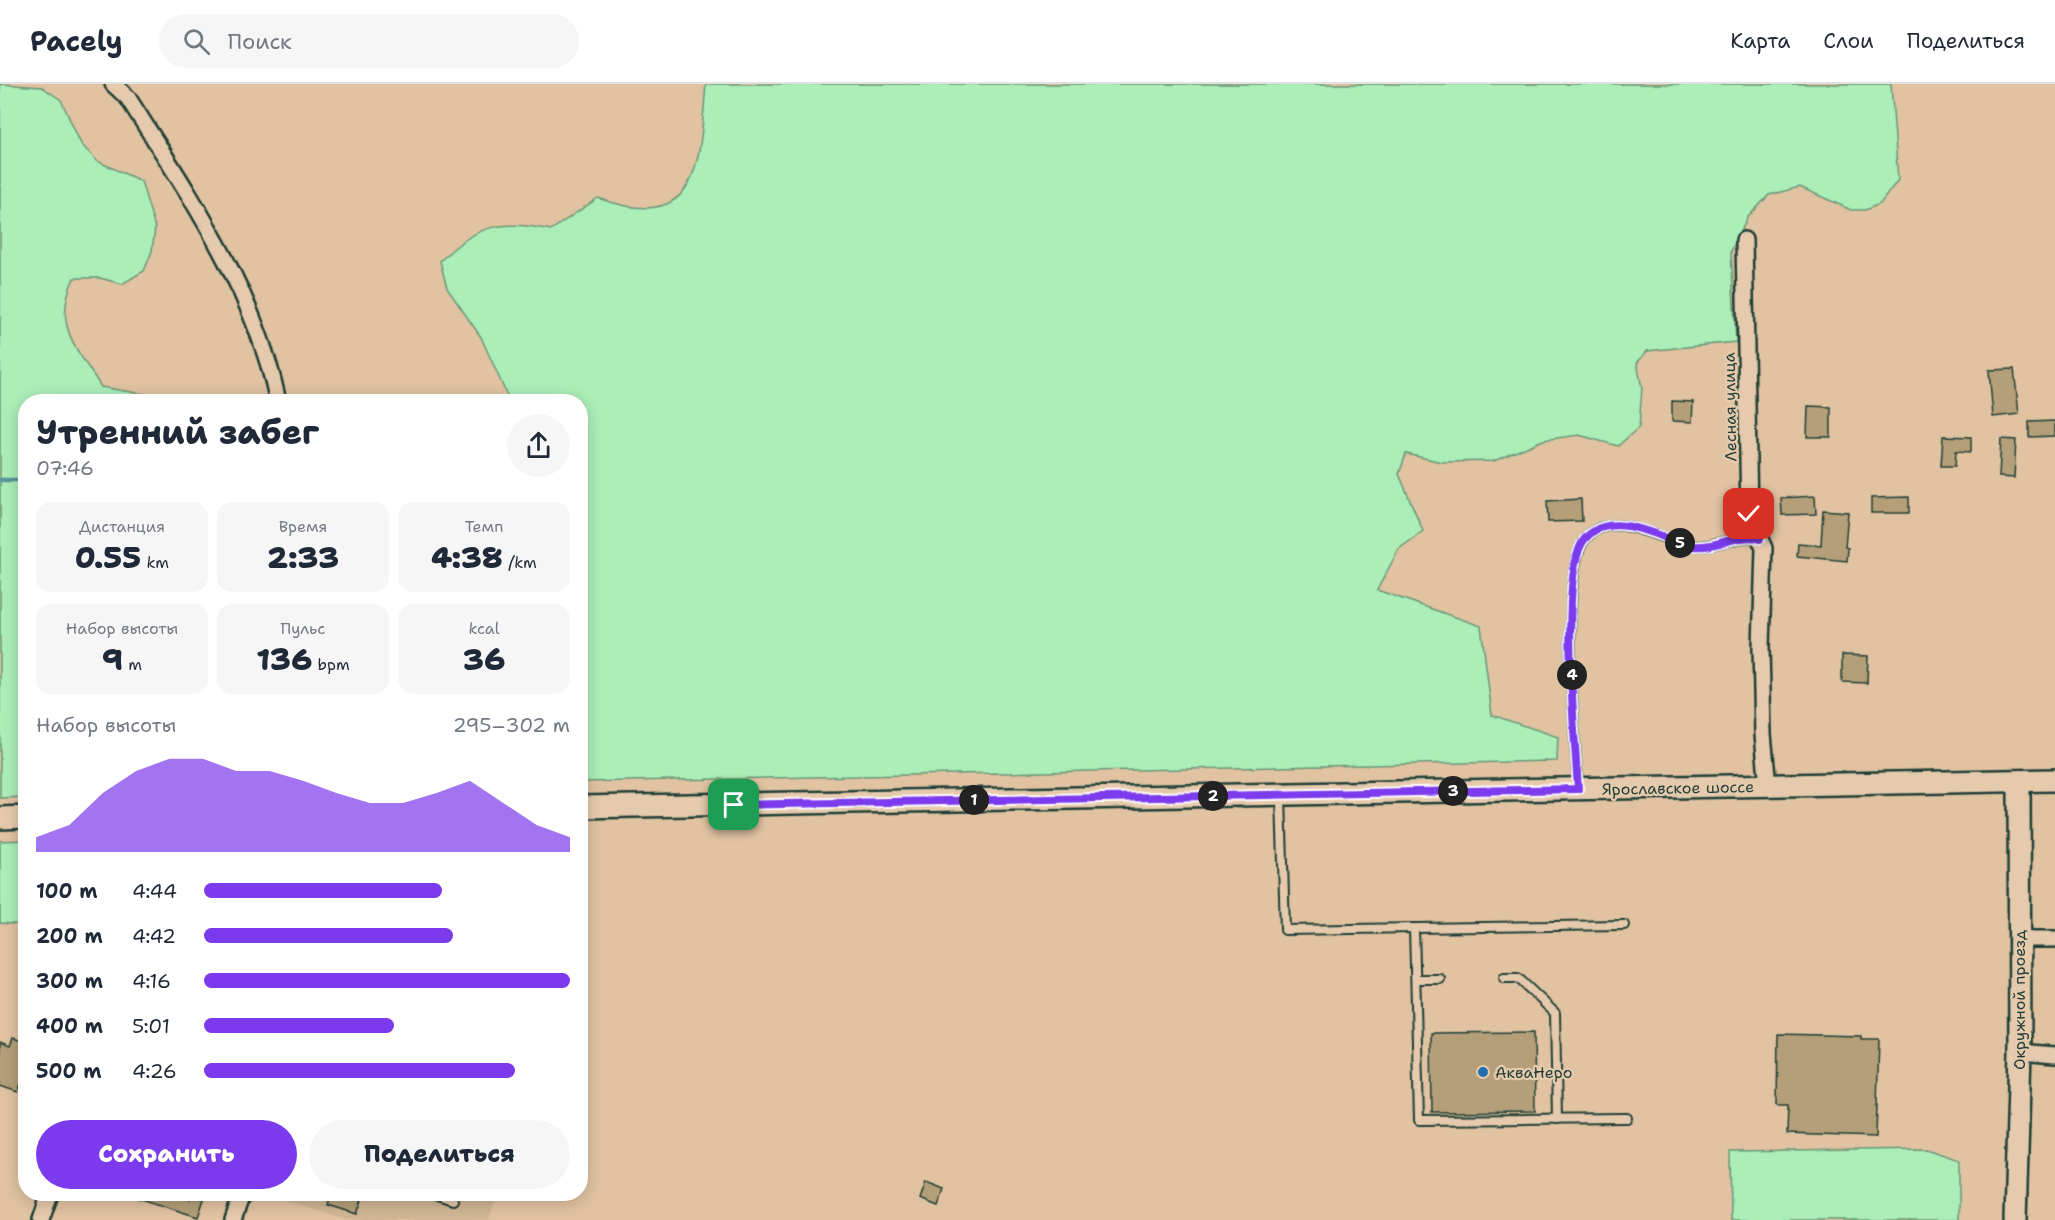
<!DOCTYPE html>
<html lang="ru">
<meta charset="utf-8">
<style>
body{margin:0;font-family:"Shantell Sans",sans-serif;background:#f6f6f7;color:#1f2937;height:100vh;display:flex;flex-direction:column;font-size:22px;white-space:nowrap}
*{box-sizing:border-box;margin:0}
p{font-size:20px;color:#747a83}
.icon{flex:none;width:33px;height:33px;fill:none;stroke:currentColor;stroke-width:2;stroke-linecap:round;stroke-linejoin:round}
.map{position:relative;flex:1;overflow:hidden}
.side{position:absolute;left:18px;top:310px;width:570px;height:807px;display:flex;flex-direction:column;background:#fff;border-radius:24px;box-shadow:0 3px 15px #0003}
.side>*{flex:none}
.pin{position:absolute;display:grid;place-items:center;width:51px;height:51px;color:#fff;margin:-26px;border-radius:12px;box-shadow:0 3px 9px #0006}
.km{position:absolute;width:30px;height:30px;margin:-15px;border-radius:50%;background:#222;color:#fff;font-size:16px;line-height:30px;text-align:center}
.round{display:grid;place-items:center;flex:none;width:63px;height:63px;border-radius:32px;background:#f6f6f7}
.overview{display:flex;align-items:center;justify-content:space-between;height:102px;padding:0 18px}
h1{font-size:33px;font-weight:800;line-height:45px}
.metrics{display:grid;grid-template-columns:repeat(3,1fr);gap:9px;height:102px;padding:6px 18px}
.metrics div{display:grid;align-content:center;border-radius:15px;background:#f6f6f7;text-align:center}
.metrics b{font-size:30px;font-weight:800}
.metrics small{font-size:16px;font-weight:400}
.metrics p{font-size:16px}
.chart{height:168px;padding:12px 18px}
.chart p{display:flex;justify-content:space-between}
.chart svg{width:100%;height:108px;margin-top:6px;fill:#7c3aed;opacity:.7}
.cta{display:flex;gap:12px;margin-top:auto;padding:12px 18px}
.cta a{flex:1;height:69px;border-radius:36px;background:#7c3aed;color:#fff;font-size:24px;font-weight:800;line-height:69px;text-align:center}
.cta a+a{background:#f6f6f7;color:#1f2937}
ul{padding:0 18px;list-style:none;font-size:20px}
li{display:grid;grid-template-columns:96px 72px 1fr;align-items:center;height:45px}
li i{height:15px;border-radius:8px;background:#7c3aed}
header{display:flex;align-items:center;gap:36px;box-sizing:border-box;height:84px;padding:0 30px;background:#fff;border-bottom:2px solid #e0e1e3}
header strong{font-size:28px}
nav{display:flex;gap:33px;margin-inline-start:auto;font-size:21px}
.search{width:420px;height:54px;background:#f6f6f7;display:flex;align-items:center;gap:15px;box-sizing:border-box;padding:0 21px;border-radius:33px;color:#747a83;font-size:22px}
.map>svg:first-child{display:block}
</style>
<header>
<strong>Pacely</strong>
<div class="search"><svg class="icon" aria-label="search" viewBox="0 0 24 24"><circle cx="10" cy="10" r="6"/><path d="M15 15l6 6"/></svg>Поиск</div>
<nav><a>Карта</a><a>Слои</a><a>Поделиться</a></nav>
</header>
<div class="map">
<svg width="2055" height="1136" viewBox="0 0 2055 1136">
<rect width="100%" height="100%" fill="#e1c3a2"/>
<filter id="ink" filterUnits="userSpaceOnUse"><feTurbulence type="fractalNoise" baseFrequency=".0167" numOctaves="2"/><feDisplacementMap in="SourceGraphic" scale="12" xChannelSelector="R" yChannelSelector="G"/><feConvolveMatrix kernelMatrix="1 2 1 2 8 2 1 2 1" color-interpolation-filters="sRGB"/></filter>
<g filter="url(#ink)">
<!-- built -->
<polygon fill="#d0b694" points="282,1110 497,1110 489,1136 346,1136 281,1115"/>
<!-- green -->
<g fill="#aceeb8" stroke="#669676" stroke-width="1.5">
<path d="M0,0l42,3 19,13 20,44 16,17 44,20 14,47 -3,23 -8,20 -22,13 -22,-6h-26c-22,47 2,69 27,109l48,8 12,7h-135l-1,395 -25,1z"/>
<path d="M706,0h1185l7,96 -18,24 -15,6h-14l-51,-23 -31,8 -21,22 -17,34 5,91 -89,9 -10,12 5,25 -3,39 -21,19 -39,-11 -36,5 -49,21 -52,1 -36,-8 -7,20 24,57 -24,18 -22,41 104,36 11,89 66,22 -1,24 -976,21 -1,-380h-70l-29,-65 -34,-49 -7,-27c36,-36 61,-42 111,-31l47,-32c104,37 101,-37 108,-114z"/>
<polygon points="25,756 25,841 0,839 0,757"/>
<polygon points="1926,1065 1959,1076 1959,1136 1731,1136 1730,1068"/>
</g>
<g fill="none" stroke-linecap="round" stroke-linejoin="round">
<!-- stream -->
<polyline stroke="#5a959a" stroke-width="4.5" points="0,396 26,396"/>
</g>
<!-- building -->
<g fill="#b49f79" stroke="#1f3d34" stroke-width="1.5">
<polygon points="2014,285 2019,330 1993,333 1989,286"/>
<polygon points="1672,317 1693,318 1692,338 1672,337"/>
<polygon points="1808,322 1831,323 1831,353 1807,353"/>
<polygon points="2055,337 2055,352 2029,353 2029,338"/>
<polygon points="1943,352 1971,353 1971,368 1956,367 1955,382 1941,382"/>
<polygon points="2001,355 2016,356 2014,394 1999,393"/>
<polygon points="1815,412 1816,430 1782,431 1781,414"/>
<polygon points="1909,413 1909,429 1871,429 1871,414"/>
<polygon points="1581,415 1582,437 1548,438 1547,417"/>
<polygon points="1823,426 1848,428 1845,463 1848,464 1847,477 1797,472 1798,459 1821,461"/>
<polygon points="1842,571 1868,572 1867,599 1842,598"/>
<polygon points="1534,948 1535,1027 1432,1028 1431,949"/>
<polygon points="1778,950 1861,952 1861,955 1879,955 1876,1053 1787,1050 1788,1021 1777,1021"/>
<polygon points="13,954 26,958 26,987 18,1008 0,1002 0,958 10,962"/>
<polygon points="926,1098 944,1105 938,1122 920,1115"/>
<polygon points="135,1110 175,1110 190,1115 192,1111 204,1115 198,1133 135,1113"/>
<polygon points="331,1110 364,1110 357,1130 328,1121"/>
</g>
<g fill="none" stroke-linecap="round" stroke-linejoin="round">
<defs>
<g id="lane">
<path d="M1578,703c-3,-48 -18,-208 5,-245 4,-6 10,-11 17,-14 28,-10 61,12 89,17 24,5 51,-13 71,-6"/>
<polyline points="1281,712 1285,846 1624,841"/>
<polyline points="1414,844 1419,1036 1627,1034"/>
<polyline points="1504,894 1518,894 1555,929 1557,1035"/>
<polyline points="1416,895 1440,895"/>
<polyline points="434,1110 453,1116"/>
</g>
<g id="street">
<path d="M113,0l15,14c60,95 127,191 150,304"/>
<polyline points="1744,156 1749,430 1764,464 1761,564 1763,650 1768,703"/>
<polyline points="2019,855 2055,855"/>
<polyline points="2020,968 2055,971"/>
<polyline points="41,1136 50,1110"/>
<polyline points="233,1136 242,1110"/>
</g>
<g id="secondary">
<polyline points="580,723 2055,696"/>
<polyline points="0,734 26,733"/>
<polyline points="2015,1136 2020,968 2019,697"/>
</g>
</defs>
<!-- lane casing -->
<use href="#lane" stroke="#1f3d34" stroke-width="12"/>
<!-- street casing -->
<use href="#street" stroke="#1f3d34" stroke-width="20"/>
<!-- secondary casing -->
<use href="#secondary" stroke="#1f3d34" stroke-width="26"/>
<!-- lane -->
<use href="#lane" stroke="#e6caad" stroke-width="8"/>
<!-- street -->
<use href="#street" stroke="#e6caad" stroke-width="15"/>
<!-- secondary -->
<use href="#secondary" stroke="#e6caad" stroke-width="21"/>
</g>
</g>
<g fill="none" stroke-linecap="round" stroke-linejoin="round" filter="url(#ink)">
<defs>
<path id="route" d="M734,721l844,-16c-3,-50 -18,-208 4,-246 4,-7 11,-12 18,-15 29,-11 64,13 93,18 22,3 46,-14 67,-7l-11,-25"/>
</defs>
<!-- route casing -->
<use href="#route" stroke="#fff" stroke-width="12"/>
<!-- route -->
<use href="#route" stroke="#7c3aed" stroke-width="8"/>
</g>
<!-- markers -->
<circle fill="#1f6fb2" stroke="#e6caad" stroke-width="2" cx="1483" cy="988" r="6"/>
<g text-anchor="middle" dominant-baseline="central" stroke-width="4.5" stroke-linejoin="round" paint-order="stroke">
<!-- street labels -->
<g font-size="16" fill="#1f3d34" stroke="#e6caad">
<text transform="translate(1730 323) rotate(-91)">Лесная улица</text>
<text transform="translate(1678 704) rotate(-1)">Ярославское шоссе</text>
<text transform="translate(2019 916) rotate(-90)">Окружной проезд</text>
</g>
<!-- poi labels -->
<g font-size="16" fill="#1f3d34" stroke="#e6caad" text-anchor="start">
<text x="1495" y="988">АкваНеро</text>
</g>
</g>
</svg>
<div class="pin" style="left:734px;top:721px;background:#1e9e55"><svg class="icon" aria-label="arrive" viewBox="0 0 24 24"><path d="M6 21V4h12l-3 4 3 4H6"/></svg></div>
<div class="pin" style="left:1749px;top:430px;background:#d93025"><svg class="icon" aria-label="check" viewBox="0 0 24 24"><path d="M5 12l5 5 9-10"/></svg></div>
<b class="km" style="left:974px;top:716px">1</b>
<b class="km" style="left:1213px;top:712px">2</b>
<b class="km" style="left:1453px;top:707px">3</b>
<b class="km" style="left:1572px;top:591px">4</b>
<b class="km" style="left:1680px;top:459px">5</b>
<section class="side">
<div class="overview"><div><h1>Утренний забег</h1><p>07:46</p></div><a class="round"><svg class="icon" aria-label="share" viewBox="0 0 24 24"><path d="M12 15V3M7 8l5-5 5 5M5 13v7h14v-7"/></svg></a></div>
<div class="metrics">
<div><p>Дистанция</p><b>0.55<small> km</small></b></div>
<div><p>Время</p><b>2:33</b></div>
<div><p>Темп</p><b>4:38<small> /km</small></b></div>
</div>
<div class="metrics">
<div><p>Набор высоты</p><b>9<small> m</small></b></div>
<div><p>Пульс</p><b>136<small> bpm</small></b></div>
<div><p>kcal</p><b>36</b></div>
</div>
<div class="chart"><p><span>Набор высоты</span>295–302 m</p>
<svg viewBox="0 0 160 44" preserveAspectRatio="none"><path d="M0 44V38L10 33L20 20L30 11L40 6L50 6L60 11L70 11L80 15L90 20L100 24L110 24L120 20L130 15L140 24L150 33L160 38V44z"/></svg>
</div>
<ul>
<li><b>100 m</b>4:44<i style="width:65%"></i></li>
<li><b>200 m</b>4:42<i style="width:68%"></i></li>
<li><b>300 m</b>4:16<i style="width:100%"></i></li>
<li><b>400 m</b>5:01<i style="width:52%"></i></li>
<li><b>500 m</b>4:26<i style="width:85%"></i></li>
</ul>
<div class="cta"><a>Сохранить</a><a>Поделиться</a></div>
</section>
</div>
